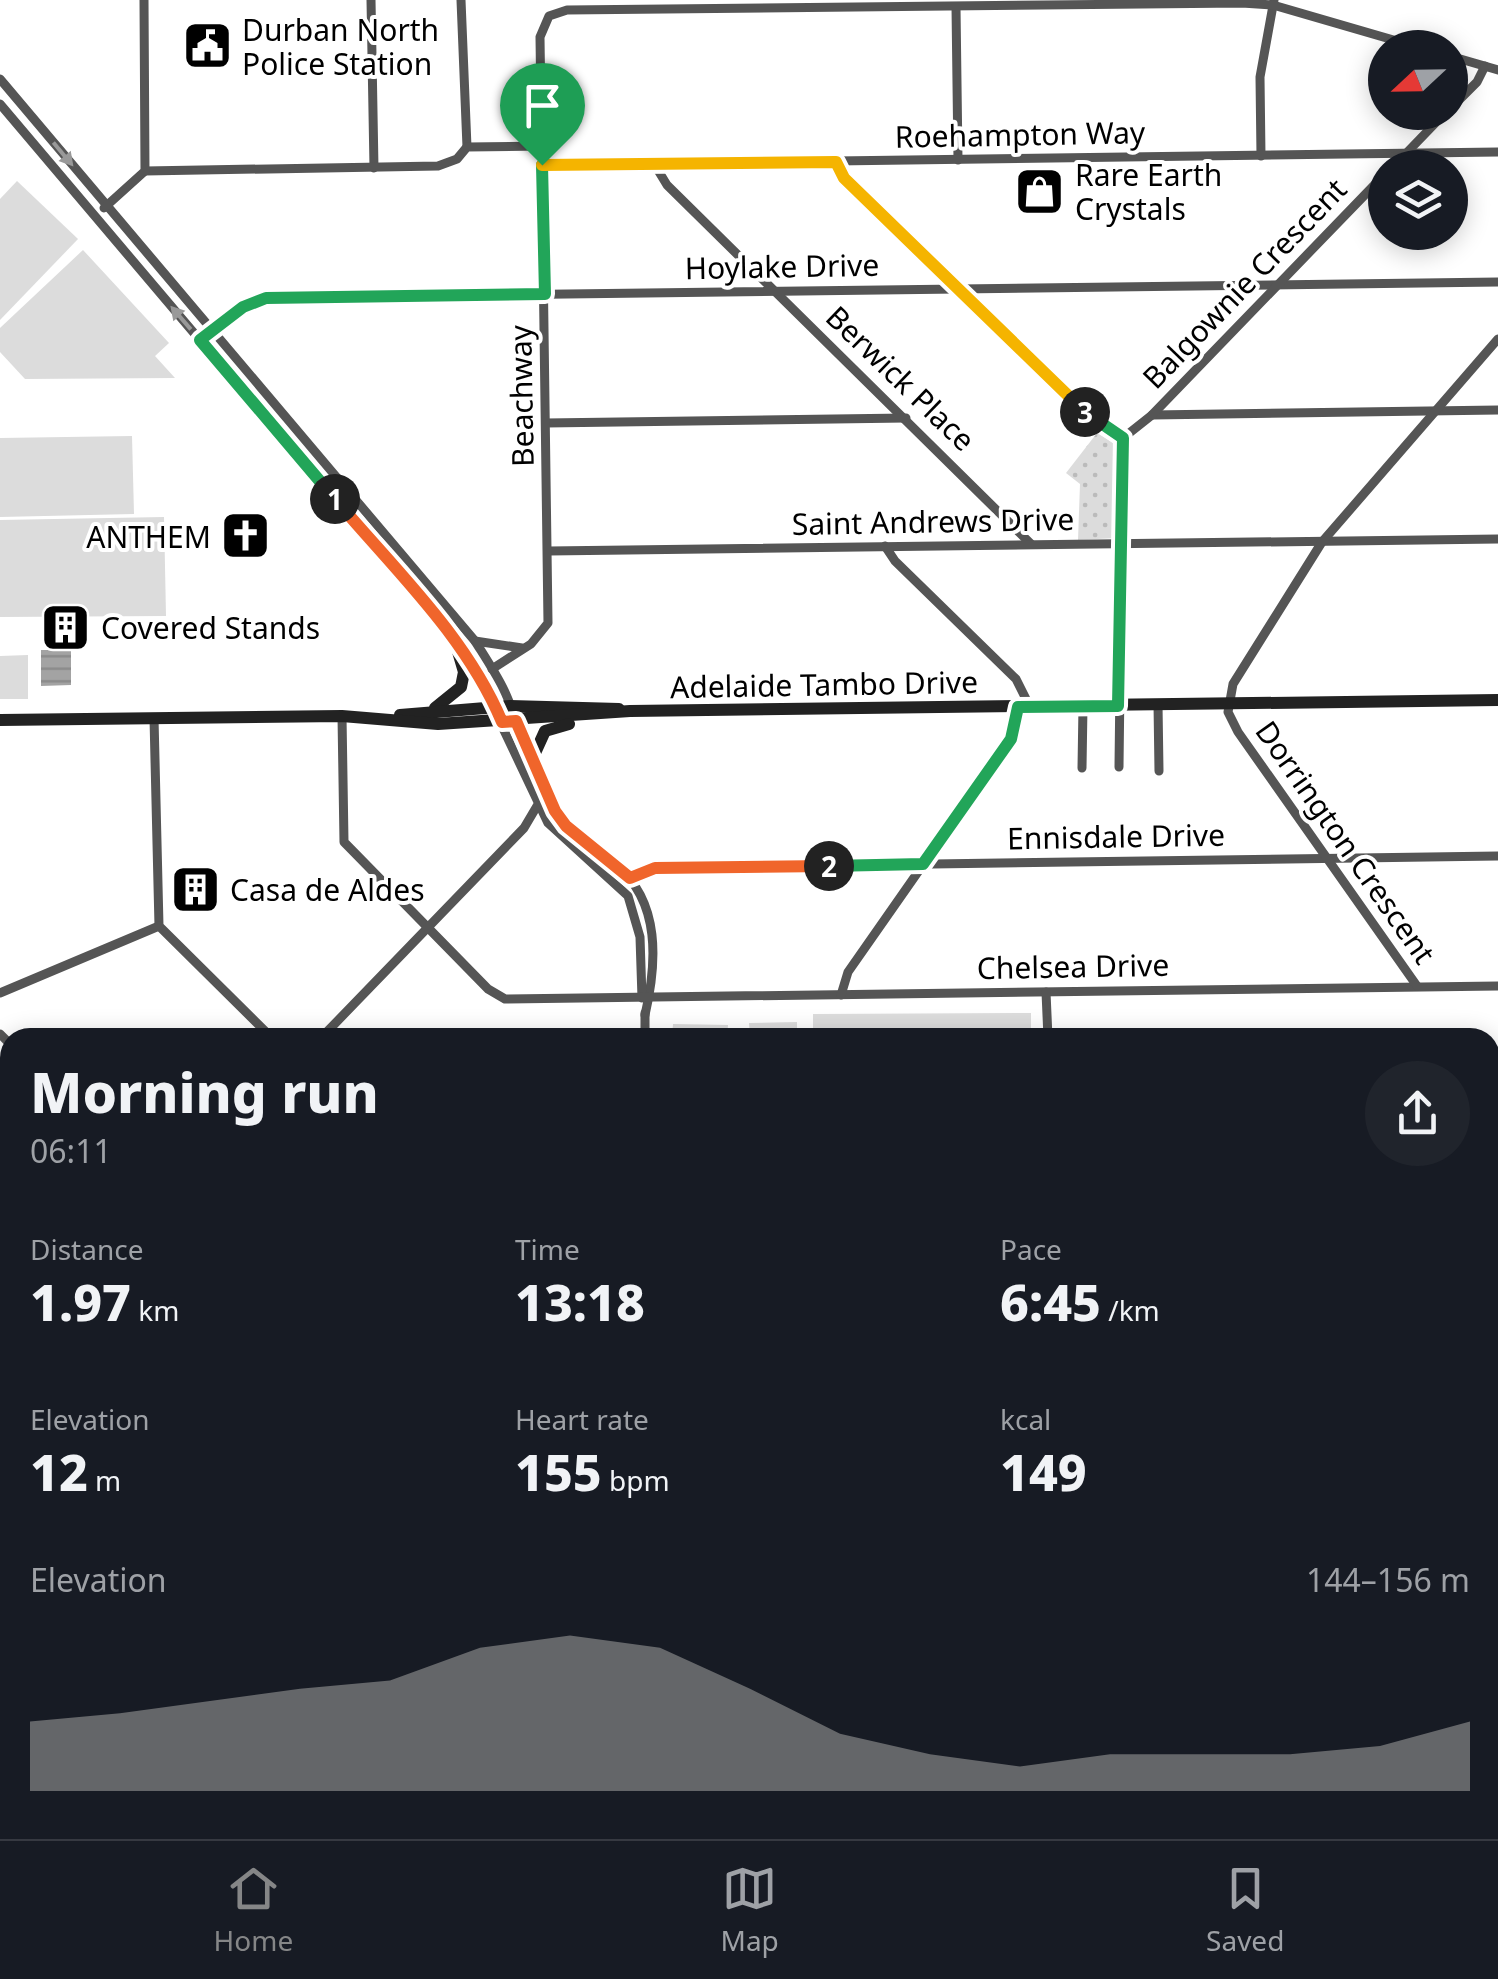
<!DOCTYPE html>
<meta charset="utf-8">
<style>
body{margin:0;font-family:"Noto Sans",sans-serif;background:#20242c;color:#f1f3f6;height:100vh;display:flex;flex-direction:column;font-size:38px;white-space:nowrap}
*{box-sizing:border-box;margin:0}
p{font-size:32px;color:#9ea1a6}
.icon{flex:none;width:55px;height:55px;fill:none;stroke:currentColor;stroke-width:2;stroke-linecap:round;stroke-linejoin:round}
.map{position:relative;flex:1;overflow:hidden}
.side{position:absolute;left:0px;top:1028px;width:1500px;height:812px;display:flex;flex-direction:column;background:#171b24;border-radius:30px 30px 0 0;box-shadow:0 5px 25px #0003}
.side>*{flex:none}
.needle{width:65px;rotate:248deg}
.buttons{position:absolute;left:1368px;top:30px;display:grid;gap:20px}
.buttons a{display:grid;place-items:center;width:100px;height:100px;border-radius:50%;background:#171b24;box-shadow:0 5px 25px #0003;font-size:50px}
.pin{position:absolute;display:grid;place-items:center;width:85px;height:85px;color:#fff;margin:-102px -42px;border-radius:50% 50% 50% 0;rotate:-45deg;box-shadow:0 0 10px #0007}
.pin .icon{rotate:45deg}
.km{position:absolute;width:50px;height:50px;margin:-25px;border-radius:50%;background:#222;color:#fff;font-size:28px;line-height:50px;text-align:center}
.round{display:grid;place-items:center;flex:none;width:105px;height:105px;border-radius:52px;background:#20242c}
.overview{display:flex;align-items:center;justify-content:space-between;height:170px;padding:0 30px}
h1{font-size:55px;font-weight:800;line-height:75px}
.stats{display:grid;grid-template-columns:repeat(3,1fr);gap:15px;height:170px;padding:10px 30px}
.stats div{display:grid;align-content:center}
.stats b{font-size:50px;font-weight:800}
.stats small{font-size:28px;font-weight:400}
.stats p{font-size:28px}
.chart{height:280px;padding:20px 30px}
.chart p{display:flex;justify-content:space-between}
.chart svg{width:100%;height:180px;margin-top:10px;fill:#858687;opacity:.7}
.menu{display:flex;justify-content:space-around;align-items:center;height:140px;border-top:2px solid #363941;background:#171b24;font-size:28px;color:#9ea1a6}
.menu a{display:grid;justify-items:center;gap:5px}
.menu .active{color:#858687}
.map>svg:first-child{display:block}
</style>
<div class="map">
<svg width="1498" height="1839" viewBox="0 0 1498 1839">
<defs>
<pattern id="grass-dots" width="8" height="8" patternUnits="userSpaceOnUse" patternTransform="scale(2.5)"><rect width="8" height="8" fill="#dcdcdc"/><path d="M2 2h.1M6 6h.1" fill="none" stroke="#bbb" stroke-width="1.8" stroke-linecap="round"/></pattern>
<pattern id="water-rules" width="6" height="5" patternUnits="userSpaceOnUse" patternTransform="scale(2.5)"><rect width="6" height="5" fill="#a3a3a3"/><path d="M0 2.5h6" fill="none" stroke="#8b8b8b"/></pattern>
</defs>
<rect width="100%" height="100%" fill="#fff"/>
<!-- grass -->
<polygon fill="url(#grass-dots)" points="1097,433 1117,445 1117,538 1078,540 1080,484 1066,473"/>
<!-- garden -->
<g fill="#dcdcdc">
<polygon points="17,181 78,239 0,320 0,199"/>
<polygon points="83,250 169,343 155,356 175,378 25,379 0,352 0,328"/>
<polygon points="132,436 134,514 0,517 0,438"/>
<polygon points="164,517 166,616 0,617 0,520"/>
<polygon points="28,655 28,699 0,699 0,656"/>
<polygon points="1031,1013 1031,1037 813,1037 813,1014"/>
<polygon points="797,1022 797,1037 750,1037 749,1023"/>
<polygon points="673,1024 728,1025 727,1037 672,1037"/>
</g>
<!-- water -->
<polygon fill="url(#water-rules)" points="41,650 71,650 71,685 41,686"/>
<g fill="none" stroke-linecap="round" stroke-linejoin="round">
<!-- street -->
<g stroke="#555" stroke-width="9">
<polyline points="371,0 374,168"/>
<polyline points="461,0 467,147"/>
<polyline points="956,7 958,160"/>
<polyline points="1450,56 1498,70"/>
<path d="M0,79l475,562c10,16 20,31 28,47 17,34 23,74 42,107 18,32 44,48 71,70 45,37 41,98 29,150"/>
<polyline points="0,104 470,659 548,823 628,896 640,937 642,998"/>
<polyline points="1450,109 1477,82 1485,66"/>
<polyline points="1261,156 1260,77 1274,0"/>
<polyline points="653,162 667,185 1031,544"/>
<polyline points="835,162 844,178 1083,411 1123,438"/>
<polyline points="542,165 1498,152"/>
<polyline points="1392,168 1446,112"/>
<polyline points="145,171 438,166 457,159 467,147 542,146"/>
<polyline points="104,208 145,171 144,0"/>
<polyline points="201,340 243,307 265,298 1498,282"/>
<polyline points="1152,415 1498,410"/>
<polyline points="546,423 906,418"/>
<polyline points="1123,438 1152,415 1385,174"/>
<polyline points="885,546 895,561 1016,679 1030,707"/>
<polyline points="549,551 1498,539"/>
<polyline points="475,641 522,648"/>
<polyline points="492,669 531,644 548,623 540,37 549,16 567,10 1242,3 1273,5 1421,48"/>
<polyline points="1158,704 1159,771"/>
<polyline points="342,716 344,842 488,989 505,999 1498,986"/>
<polyline points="154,718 159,926 272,1038"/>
<polyline points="1119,767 1123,438"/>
<polyline points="1082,768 1083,706"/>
<polyline points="628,879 655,868 1498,856"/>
<polyline points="1417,986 1238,732 1228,712 1233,684 1322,542 1498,339"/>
<polyline points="1046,992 1048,1038"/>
<polyline points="0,993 159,926"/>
<polyline points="841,995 848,972 1011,739 1019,707"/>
<polyline points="645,1013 645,1038"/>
<polyline points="0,1034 10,1044"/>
<polyline points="321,1038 524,828 537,806"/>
<polyline points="1490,1089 1498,1089"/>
<polyline points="10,1330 5,1343 10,1357"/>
<polyline points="1490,1422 1498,1422"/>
<polyline points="0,1596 10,1605"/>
<polyline points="1490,1637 1498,1627"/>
<polyline points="1490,1760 1498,1769"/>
<polyline points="766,1830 766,1839"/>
<polyline points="73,1839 74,1830"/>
<polyline points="281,1839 282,1830"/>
<polyline points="389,1839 390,1830"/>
<polyline points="1411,1839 1422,1830"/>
</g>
<!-- secondary -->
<g stroke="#222" stroke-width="12">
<polyline points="435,708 461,687 464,672 454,638"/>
<polyline points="400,715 510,706 619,709"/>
<polyline points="0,720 342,716 438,724 630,711 1498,700"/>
<polyline points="534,770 535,753 545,731 569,724"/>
<polyline points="1490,1168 1498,1167"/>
<polyline points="0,1762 10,1763"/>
<polyline points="587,1830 671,1839"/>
<polyline points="1023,1839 1024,1830"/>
</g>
</g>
<!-- one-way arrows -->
<defs><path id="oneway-solid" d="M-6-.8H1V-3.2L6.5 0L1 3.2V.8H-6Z" transform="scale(2.5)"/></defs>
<g fill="#999">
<use href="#oneway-solid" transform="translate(63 154) rotate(50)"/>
<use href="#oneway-solid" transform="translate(181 318) rotate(-131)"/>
</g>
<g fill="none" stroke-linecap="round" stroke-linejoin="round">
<defs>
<polyline id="split-1" points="335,499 200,340 243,307 266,298 545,294 542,165"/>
<path id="split-2" d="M335,499c59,70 131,137 167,223l14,-1 39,90 11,15 64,52 25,-10 174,-2"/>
<polyline id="split-3" points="829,866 923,864 1011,739 1018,707 1118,706 1123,438 1085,412"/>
<polyline id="split-4" points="542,165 836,162 844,178 1085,412"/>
</defs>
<!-- split-1 casing -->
<use href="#split-1" stroke="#fff" stroke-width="20"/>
<!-- split-2 casing -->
<use href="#split-2" stroke="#fff" stroke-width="20"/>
<!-- split-3 casing -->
<use href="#split-3" stroke="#fff" stroke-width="20"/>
<!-- split-4 casing -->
<use href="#split-4" stroke="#fff" stroke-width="20"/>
<!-- split-1 -->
<use href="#split-1" stroke="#22a559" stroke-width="12"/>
<!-- split-2 -->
<use href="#split-2" stroke="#f0652b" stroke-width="12"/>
<!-- split-3 -->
<use href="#split-3" stroke="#22a559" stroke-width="12"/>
<!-- split-4 -->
<use href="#split-4" stroke="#f5b400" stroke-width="12"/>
</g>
<!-- icons -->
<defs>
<symbol id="civic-square" viewBox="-11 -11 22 22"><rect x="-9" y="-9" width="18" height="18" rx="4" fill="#000" stroke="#fff"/><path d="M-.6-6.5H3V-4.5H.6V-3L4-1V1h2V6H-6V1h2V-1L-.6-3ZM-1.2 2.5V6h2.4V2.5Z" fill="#fff"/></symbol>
<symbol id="shop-square" viewBox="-11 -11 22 22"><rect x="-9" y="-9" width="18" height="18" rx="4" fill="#000" stroke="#fff"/><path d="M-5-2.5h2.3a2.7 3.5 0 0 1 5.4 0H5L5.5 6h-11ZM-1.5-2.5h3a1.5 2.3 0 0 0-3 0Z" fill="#fff"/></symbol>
<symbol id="church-square" viewBox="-11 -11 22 22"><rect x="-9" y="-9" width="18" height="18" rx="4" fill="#000" stroke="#fff"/><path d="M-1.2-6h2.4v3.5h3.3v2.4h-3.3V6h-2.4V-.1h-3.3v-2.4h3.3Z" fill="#fff"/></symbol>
<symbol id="building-square" viewBox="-11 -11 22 22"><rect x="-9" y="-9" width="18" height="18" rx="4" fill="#000" stroke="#fff"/><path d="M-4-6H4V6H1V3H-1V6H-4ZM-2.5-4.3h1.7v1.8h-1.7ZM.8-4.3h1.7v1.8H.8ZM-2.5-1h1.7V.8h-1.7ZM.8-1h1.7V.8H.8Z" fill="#fff"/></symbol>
</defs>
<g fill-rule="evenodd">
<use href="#civic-square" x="180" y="18" width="55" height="55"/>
<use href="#shop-square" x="1012" y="164" width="55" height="55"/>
<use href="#church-square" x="218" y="508" width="55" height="55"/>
<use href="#building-square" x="38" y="600" width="55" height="55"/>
<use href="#building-square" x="168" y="862" width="55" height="55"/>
</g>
<g text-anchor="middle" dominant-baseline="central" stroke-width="8" stroke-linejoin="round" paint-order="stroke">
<!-- poi labels -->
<g font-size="30" fill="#000" stroke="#fff" text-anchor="start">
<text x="242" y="29">Durban North<tspan x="242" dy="34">Police Station</tspan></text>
<text x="1075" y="174">Rare Earth<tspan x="1075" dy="34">Crystals</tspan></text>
<text x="211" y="536" text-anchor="end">ANTHEM</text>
<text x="101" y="627">Covered Stands</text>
<text x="230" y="889">Casa de Aldes</text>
</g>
<!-- street labels -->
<g font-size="30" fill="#000" stroke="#fff">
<text transform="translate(1020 134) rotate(-1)">Roehampton Way</text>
<text transform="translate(782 266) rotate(-1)">Hoylake Drive</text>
<text transform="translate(1244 283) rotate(-46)">Balgownie Crescent</text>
<text transform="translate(901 378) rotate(44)">Berwick Place</text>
<text transform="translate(521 396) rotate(-91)">Beachway</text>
<text transform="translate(933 521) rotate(-1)">Saint Andrews Drive</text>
<text transform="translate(824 684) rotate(-1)">Adelaide Tambo Drive</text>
<text transform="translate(1116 836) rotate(-1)">Ennisdale Drive</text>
<text transform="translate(1346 842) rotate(55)">Dorrington Crescent</text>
<text transform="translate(1073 966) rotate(-1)">Chelsea Drive</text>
</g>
</g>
</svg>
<div class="buttons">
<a><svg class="needle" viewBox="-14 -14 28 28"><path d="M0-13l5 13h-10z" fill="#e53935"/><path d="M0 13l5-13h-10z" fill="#9ea1a6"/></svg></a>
<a><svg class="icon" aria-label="layers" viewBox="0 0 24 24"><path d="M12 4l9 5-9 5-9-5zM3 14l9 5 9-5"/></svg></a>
</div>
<div class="pin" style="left:542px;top:165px;background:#1e9e55"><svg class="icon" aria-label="arrive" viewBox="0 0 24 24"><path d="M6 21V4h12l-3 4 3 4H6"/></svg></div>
<b class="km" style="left:335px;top:499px">1</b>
<b class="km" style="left:829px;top:866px">2</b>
<b class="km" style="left:1085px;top:412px">3</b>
<section class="side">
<div class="overview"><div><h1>Morning run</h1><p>06:11</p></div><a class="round"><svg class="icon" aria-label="share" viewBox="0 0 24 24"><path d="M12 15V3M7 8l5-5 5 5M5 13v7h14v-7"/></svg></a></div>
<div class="stats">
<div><p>Distance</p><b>1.97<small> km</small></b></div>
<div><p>Time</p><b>13:18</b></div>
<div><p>Pace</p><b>6:45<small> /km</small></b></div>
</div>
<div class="stats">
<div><p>Elevation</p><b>12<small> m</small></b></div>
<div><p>Heart rate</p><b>155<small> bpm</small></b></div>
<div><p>kcal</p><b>149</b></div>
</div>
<div class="chart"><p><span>Elevation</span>144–156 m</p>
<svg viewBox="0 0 160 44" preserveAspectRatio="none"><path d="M0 44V27L10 25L20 22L30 19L40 17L50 9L60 6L70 9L80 19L90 30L100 35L110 38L120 35L130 35L140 35L150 33L160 27V44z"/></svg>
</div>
</section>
</div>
<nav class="menu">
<a class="active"><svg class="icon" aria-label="home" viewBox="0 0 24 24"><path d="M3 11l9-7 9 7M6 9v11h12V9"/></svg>Home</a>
<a><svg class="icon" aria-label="map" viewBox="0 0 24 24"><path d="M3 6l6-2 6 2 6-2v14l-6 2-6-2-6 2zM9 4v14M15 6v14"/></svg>Map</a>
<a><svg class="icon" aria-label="saved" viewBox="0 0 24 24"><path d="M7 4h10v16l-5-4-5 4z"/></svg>Saved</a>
</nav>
